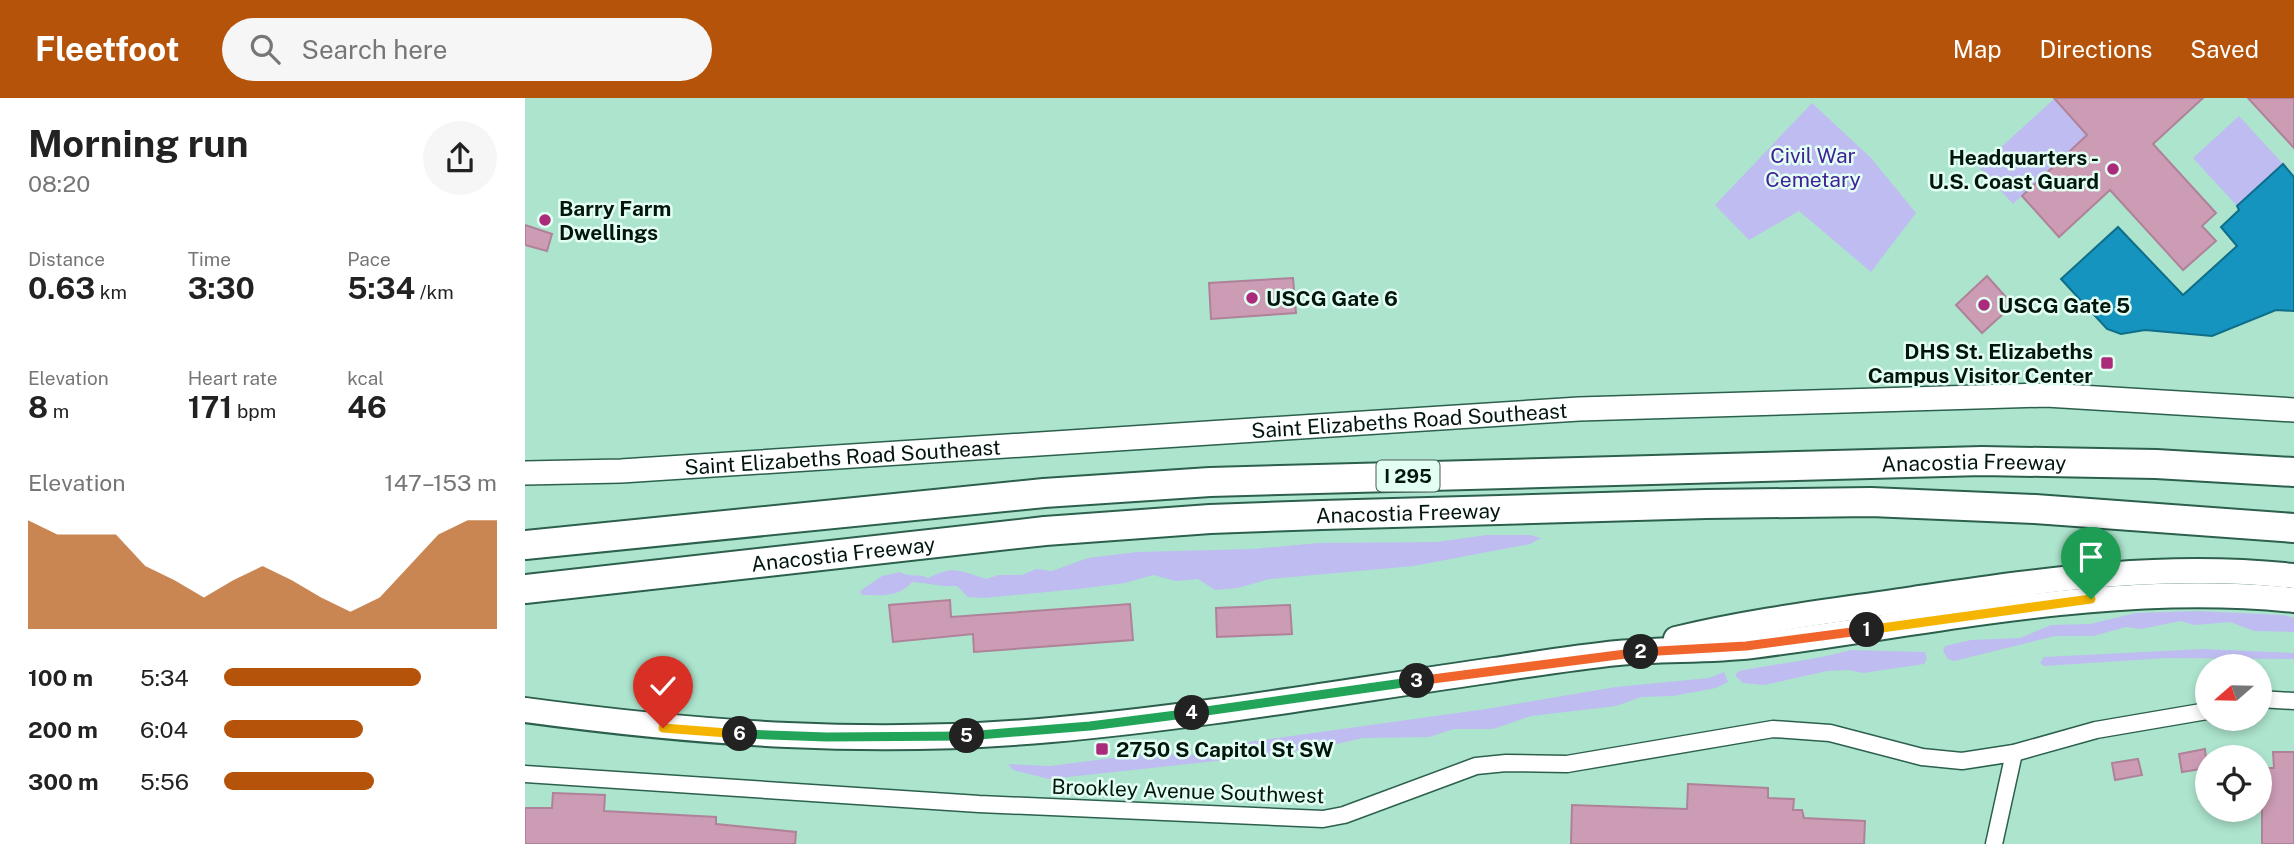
<!DOCTYPE html>
<meta charset="utf-8">
<style>
body{margin:0;font-family:"Public Sans",sans-serif;background:#f6f6f6;color:#222;height:100vh;display:flex;flex-direction:column;font-size:26px;white-space:nowrap}
*{box-sizing:border-box;margin:0}
p{font-size:23px;color:#767676}
.icon{flex:none;width:38px;height:38px;fill:none;stroke:currentColor;stroke-width:2;stroke-linecap:round;stroke-linejoin:round}
.map{position:relative;flex:1;overflow:hidden}
.side{display:flex;flex-direction:column;background:#fff;width:525px}
.side>*{flex:none}
.needle{width:46px;rotate:250deg}
.fabs{position:absolute;left:1670px;top:556px;display:grid;gap:14px}
.fabs a{display:grid;place-items:center;width:77px;height:77px;border-radius:50%;background:#fff;box-shadow:0 4px 10px #0003;font-size:35px}
.pin{position:absolute;display:grid;place-items:center;width:60px;height:60px;color:#fff;margin:-72px -30px;border-radius:50% 50% 50% 0;rotate:-45deg;box-shadow:0 0 7px #0007}
.pin .icon{rotate:45deg}
.km{position:absolute;width:35px;height:35px;margin:-18px;border-radius:50%;background:#222;color:#fff;font-size:19px;line-height:35px;text-align:center}
.round{display:grid;place-items:center;flex:none;width:74px;height:74px;border-radius:37px;background:#f6f6f6}
.headline{display:flex;align-items:center;justify-content:space-between;height:119px;padding:0 28px}
h1{font-size:38px;font-weight:700;line-height:52px}
.stats{display:grid;grid-template-columns:repeat(3,1fr);gap:10px;height:119px;padding:7px 28px}
.stats div{display:grid;align-content:center}
.stats b{font-size:30px;font-weight:700}
.stats small{font-size:19px;font-weight:400}
.stats p{font-size:19px}
.chart{height:196px;padding:14px 28px}
.chart p{display:flex;justify-content:space-between}
.chart svg{width:100%;height:126px;margin-top:7px;fill:#b45309;opacity:.7}
ul{padding:0 28px;list-style:none;font-size:23px}
li{display:grid;grid-template-columns:112px 84px 1fr;align-items:center;height:52px}
li i{height:18px;border-radius:9px;background:#b45309}
header{display:flex;align-items:center;gap:42px;box-sizing:border-box;height:98px;padding:0 35px;background:#b45309;color:#fff}
header strong{font-size:33px}
nav{display:flex;gap:38px;margin-inline-start:auto;font-size:24px}
.search{width:490px;height:63px;background:#f6f6f6;display:flex;align-items:center;gap:18px;box-sizing:border-box;padding:0 24px;border-radius:38px;color:#767676;font-size:26px}
main{display:flex;flex:1;min-height:0}
.map>svg:first-child{display:block}
</style>
<header>
<strong>Fleetfoot</strong>
<div class="search"><svg class="icon" aria-label="search" viewBox="0 0 24 24"><circle cx="10" cy="10" r="6"/><path d="M15 15l6 6"/></svg>Search here</div>
<nav><a>Map</a><a>Directions</a><a>Saved</a></nav>
</header>
<main>
<section class="side">
<div class="headline"><div><h1>Morning run</h1><p>08:20</p></div><a class="round"><svg class="icon" aria-label="share" viewBox="0 0 24 24"><path d="M12 15V3M7 8l5-5 5 5M5 13v7h14v-7"/></svg></a></div>
<div class="stats">
<div><p>Distance</p><b>0.63<small> km</small></b></div>
<div><p>Time</p><b>3:30</b></div>
<div><p>Pace</p><b>5:34<small> /km</small></b></div>
</div>
<div class="stats">
<div><p>Elevation</p><b>8<small> m</small></b></div>
<div><p>Heart rate</p><b>171<small> bpm</small></b></div>
<div><p>kcal</p><b>46</b></div>
</div>
<div class="chart"><p><span>Elevation</span>147–153 m</p>
<svg viewBox="0 0 160 44" preserveAspectRatio="none"><path d="M0 44V6L10 11L20 11L30 11L40 22L50 27L60 33L70 27L80 22L90 27L100 33L110 38L120 33L130 22L140 11L150 6L160 6V44z"/></svg>
</div>
<ul>
<li><b>100 m</b>5:34<i style="width:72%"></i></li>
<li><b>200 m</b>6:04<i style="width:51%"></i></li>
<li><b>300 m</b>5:56<i style="width:55%"></i></li>
</ul>
</section>
<div class="map">
<svg width="1769" height="746" viewBox="0 0 1769 746">
<rect width="100%" height="100%" fill="#ade4cd"/>
<!-- green -->
<g fill="#bfbcf1">
<polygon points="1529,1 1562,38 1488,106 1454,69"/>
<polygon points="1287,5 1346,60 1391,115 1346,174 1274,113 1224,142 1190,107"/>
<polygon points="1714,18 1758,66 1712,108 1668,60"/>
<path d="M962,437h43l11,3 -11,6 -117,22 -144,13 -31,9 -23,2 -17,-11 -22,2 -23,-6 -28,8 -47,6 -94,9 -16,-1 -11,-11c-17,1 -28,-3 -45,-4 -14,16 -30,13 -50,13l-2,-4 22,-15 18,-4c10,6 18,1 28,6 29,-14 31,-6 59,1l11,-4h24l14,-6 16,2 36,-13 49,-6 116,-3 65,-6 119,-1z"/>
<polygon points="1672,513 1758,517 1769,520 1769,534 1729,533 1705,524 1670,527 1655,523 1616,531 1601,529 1568,538 1530,538 1429,563 1423,561 1418,553 1420,548 1446,542 1495,540 1526,527 1565,526 1611,515"/>
<polygon points="1679,551 1769,555 1769,561 1641,560 1519,568 1515,565 1519,559"/>
<path d="M1326,552l74,2 2,7 -3,5 -61,9 -15,-3 -21,1 -63,14 -21,-2 -8,-8 4,-4c37,-7 75,-11 112,-21z"/>
<polygon points="1199,574 1203,584 1191,590 1148,598 1116,599 1091,608 1006,618 968,631 929,631 904,639 838,640 812,646 802,643 765,655 524,681 488,672 483,666 525,668 634,654 661,659 680,652 730,643 961,611 1091,589 1184,580"/>
</g>
<!-- water -->
<polygon fill="#1494be" stroke="#0f6e89" stroke-width="2" points="1758,66 1769,79 1769,213 1751,212 1687,238 1620,232 1596,236 1582,231 1536,181 1593,129 1658,197 1712,148 1696,129 1714,112 1712,108"/>
<!-- building -->
<g fill="#cc9cb4" stroke="#af8299" stroke-width="2">
<polygon points="1529,0 1678,0 1628,46 1691,115 1677,128 1691,143 1658,172 1585,92 1534,139 1497,98 1562,37"/>
<polygon points="1723,0 1769,0 1769,50"/>
<polygon points="0,127 27,136 22,153 0,147"/>
<polygon points="1462,178 1488,207 1457,235 1431,207"/>
<polygon points="768,180 771,215 686,221 684,185"/>
<polygon points="425,502 426,519 605,506 608,542 449,554 448,536 368,544 364,507"/>
<polygon points="765,507 767,536 692,539 691,510"/>
<polygon points="1680,651 1682,670 1657,674 1654,656"/>
<polygon points="1748,654 1769,654 1769,746 1737,746 1737,670 1749,670"/>
<polygon points="1613,661 1617,677 1590,682 1587,665"/>
<polygon points="1163,686 1243,690 1243,700 1269,701 1268,712 1277,712 1279,720 1340,723 1339,746 1046,746 1047,707 1162,711"/>
<polygon points="28,695 80,697 79,713 191,719 191,726 271,734 270,746 0,746 0,710 27,710"/>
</g>
<g fill="none" stroke-linecap="round" stroke-linejoin="round">
<defs>
<g id="minor">
<polyline points="1734,601 1769,603"/>
<polyline points="0,676 454,706 798,721 819,717 951,668 981,665 1042,666 1248,631 1305,635 1397,659 1437,663 1489,655 1571,632 1682,613"/>
<polyline points="1469,746 1489,655"/>
</g>
<g id="secondary">
<path id="s1" d="M0,375l96,-2 958,-62 467,-14 248,15"/>
</g>
<g id="primary">
<path d="M1151,541c78,-19 157,-28 237,-40 131,-19 247,-37 381,-23"/>
<path d="M0,612c177,24 348,36 526,20 148,-13 296,-39 443,-60 41,-6 83,-13 124,-17 45,-4 90,-2 134,-7 180,-23 360,-65 542,-46"/>
</g>
<g id="motorway">
<path id="s2" d="M0,447l519,-52 166,-11 772,-21 174,3 138,8"/>
<path id="s3" d="M0,491l520,-58 165,-12 112,-4 384,-11 165,-2 164,7 259,19"/>
</g>
</defs>
<!-- minor casing -->
<use href="#minor" stroke="#2c604d" stroke-width="19"/>
<!-- secondary casing -->
<use href="#secondary" stroke="#2c604d" stroke-width="26"/>
<!-- primary casing -->
<use href="#primary" stroke="#2c604d" stroke-width="28"/>
<!-- motorway casing -->
<use href="#motorway" stroke="#2c604d" stroke-width="32"/>
<!-- minor -->
<use href="#minor" stroke="#fff" stroke-width="16"/>
<!-- secondary -->
<use href="#secondary" stroke="#fff" stroke-width="23"/>
<!-- primary -->
<use href="#primary" stroke="#fff" stroke-width="24"/>
<!-- motorway -->
<use href="#motorway" stroke="#fff" stroke-width="28"/>
</g>
<g fill="none" stroke-linecap="round" stroke-linejoin="round">
<defs>
<polyline id="split-1" points="1342,532 1566,501"/>
<polyline id="split-2" points="1116,554 1221,548 1342,532"/>
<polyline id="split-3" points="892,583 1116,554"/>
<polyline id="split-4" points="667,615 892,583"/>
<polyline id="split-5" points="442,638 565,628 667,615"/>
<polyline id="split-6" points="215,636 302,639 442,638"/>
<polyline id="split-7" points="138,630 215,636"/>
</defs>
<!-- split-1 casing -->
<use href="#split-1" stroke="#fff" stroke-width="14"/>
<!-- split-2 casing -->
<use href="#split-2" stroke="#fff" stroke-width="14"/>
<!-- split-3 casing -->
<use href="#split-3" stroke="#fff" stroke-width="14"/>
<!-- split-4 casing -->
<use href="#split-4" stroke="#fff" stroke-width="14"/>
<!-- split-5 casing -->
<use href="#split-5" stroke="#fff" stroke-width="14"/>
<!-- split-6 casing -->
<use href="#split-6" stroke="#fff" stroke-width="14"/>
<!-- split-7 casing -->
<use href="#split-7" stroke="#fff" stroke-width="14"/>
<!-- split-1 -->
<use href="#split-1" stroke="#f5b400" stroke-width="9"/>
<!-- split-2 -->
<use href="#split-2" stroke="#f0652b" stroke-width="9"/>
<!-- split-3 -->
<use href="#split-3" stroke="#f0652b" stroke-width="9"/>
<!-- split-4 -->
<use href="#split-4" stroke="#22a559" stroke-width="9"/>
<!-- split-5 -->
<use href="#split-5" stroke="#22a559" stroke-width="9"/>
<!-- split-6 -->
<use href="#split-6" stroke="#22a559" stroke-width="9"/>
<!-- split-7 -->
<use href="#split-7" stroke="#f5b400" stroke-width="9"/>
</g>
<!-- markers -->
<g fill="#aa2b7a" stroke="#e3fef2" stroke-width="2.5">
<circle cx="1588" cy="71" r="7"/>
<circle cx="20" cy="122" r="7"/>
<circle cx="727" cy="200" r="7"/>
<circle cx="1459" cy="207" r="7"/>
<rect x="1575" y="258" width="14" height="14" rx="3.5"/>
<rect x="570" y="644" width="14" height="14" rx="3.5"/>
</g>
<g text-anchor="middle" dominant-baseline="central" stroke-width="5" stroke-linejoin="round" paint-order="stroke">
<!-- shield labels -->
<rect fill="#e3fef2" stroke="#465c52" stroke-width="2" x="851.5" y="362.5" width="63" height="31" rx="5"/>
<g font-size="19" font-weight="bold" fill="#02160e">
<text x="883" y="378">I 295</text>
</g>
<!-- park labels -->
<g font-size="21" fill="#422297" stroke="#e3fef2">
<text x="1288" y="57">Civil War<tspan x="1288" dy="24">Cemetary</tspan></text>
</g>
<!-- poi labels -->
<g font-size="21" font-weight="bold" fill="#02160e" stroke="#e3fef2" text-anchor="start">
<text x="1574" y="59" text-anchor="end">Headquarters -<tspan x="1574" dy="24">U.S. Coast Guard</tspan></text>
<text x="34" y="110">Barry Farm<tspan x="34" dy="24">Dwellings</tspan></text>
<text x="741" y="200">USCG Gate 6</text>
<text x="1473" y="207">USCG Gate 5</text>
<text x="1568" y="253" text-anchor="end">DHS St. Elizabeths<tspan x="1568" dy="24">Campus Visitor Center</tspan></text>
<text x="591" y="651">2750 S Capitol St SW</text>
</g>
<!-- street labels -->
<g font-size="21" fill="#02160e" stroke="#e3fef2">
<text stroke="none"><textPath href="#s1" startOffset="886">Saint Elizabeths Road Southeast</textPath></text>
<text stroke="none"><textPath href="#s1" startOffset="318">Saint Elizabeths Road Southeast</textPath></text>
<text stroke="none"><textPath href="#s2" startOffset="1452">Anacostia Freeway</textPath></text>
<text stroke="none"><textPath href="#s3" startOffset="887">Anacostia Freeway</textPath></text>
<text stroke="none"><textPath href="#s3" startOffset="320">Anacostia Freeway</textPath></text>
<text transform="translate(663 693) rotate(2)">Brookley Avenue Southwest</text>
</g>
</g>
</svg>
<div class="fabs">
<a><svg class="needle" viewBox="-14 -14 28 28"><path d="M0-13l5 13h-10z" fill="#e53935"/><path d="M0 13l5-13h-10z" fill="#767676"/></svg></a>
<a><svg class="icon" aria-label="locate" viewBox="0 0 24 24"><circle cx="12" cy="12" r="6"/><path d="M12 2v4M12 18v4M2 12h4M18 12h4"/></svg></a>
</div>
<div class="pin" style="left:1566px;top:501px;background:#1e9e55"><svg class="icon" aria-label="arrive" viewBox="0 0 24 24"><path d="M6 21V4h12l-3 4 3 4H6"/></svg></div>
<div class="pin" style="left:138px;top:630px;background:#d93025"><svg class="icon" aria-label="check" viewBox="0 0 24 24"><path d="M5 12l5 5 9-10"/></svg></div>
<b class="km" style="left:1342px;top:532px">1</b>
<b class="km" style="left:1116px;top:554px">2</b>
<b class="km" style="left:892px;top:583px">3</b>
<b class="km" style="left:667px;top:615px">4</b>
<b class="km" style="left:442px;top:638px">5</b>
<b class="km" style="left:215px;top:636px">6</b>
</div>
</main>
